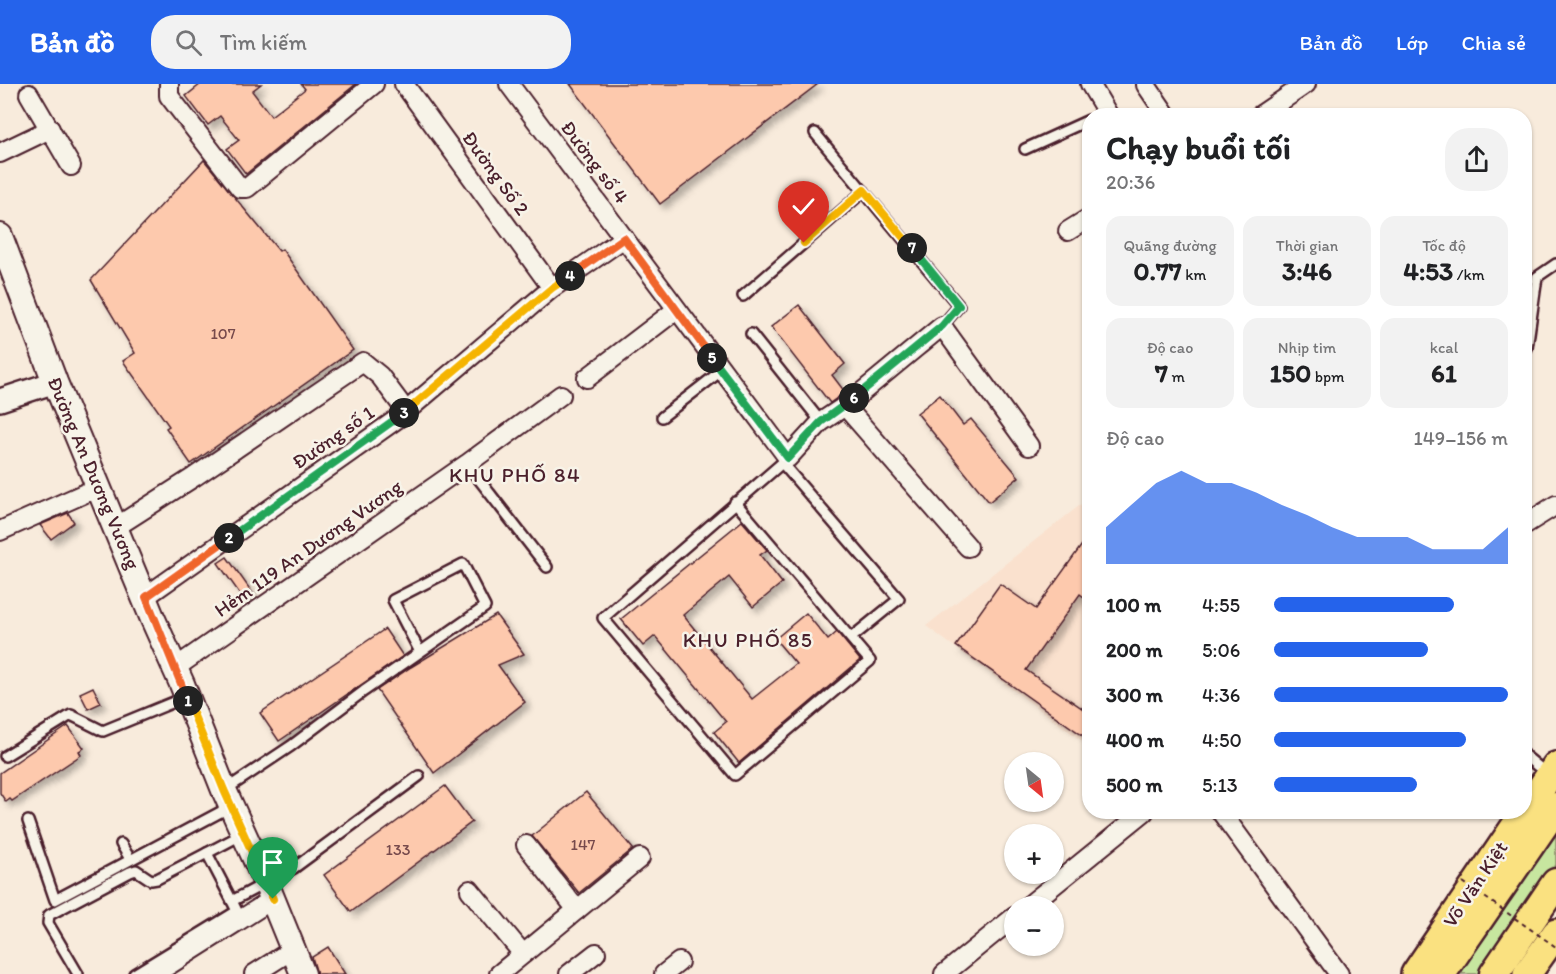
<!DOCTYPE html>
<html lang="vi">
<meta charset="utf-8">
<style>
body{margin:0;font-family:Itim,sans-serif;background:#f2f2f2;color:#202124;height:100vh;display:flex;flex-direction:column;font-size:22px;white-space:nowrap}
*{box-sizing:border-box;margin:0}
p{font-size:20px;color:#757577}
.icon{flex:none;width:33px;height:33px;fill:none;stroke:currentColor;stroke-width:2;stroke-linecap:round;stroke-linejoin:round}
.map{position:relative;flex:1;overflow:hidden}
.panel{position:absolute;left:1082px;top:24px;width:450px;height:711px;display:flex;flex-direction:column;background:#fff;border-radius:24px;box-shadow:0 2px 4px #0004}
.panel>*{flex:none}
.needle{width:39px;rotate:151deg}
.controls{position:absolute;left:1004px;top:668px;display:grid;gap:12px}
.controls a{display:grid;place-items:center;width:60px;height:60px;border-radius:50%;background:#fff;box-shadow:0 2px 4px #0004;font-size:30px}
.pin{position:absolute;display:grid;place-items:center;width:51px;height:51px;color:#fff;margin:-62px -26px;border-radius:50% 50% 50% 0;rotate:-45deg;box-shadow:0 0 6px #0007}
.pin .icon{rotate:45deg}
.km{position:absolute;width:30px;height:30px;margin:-15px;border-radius:50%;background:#222;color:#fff;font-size:16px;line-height:30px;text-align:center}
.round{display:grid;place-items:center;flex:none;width:63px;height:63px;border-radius:24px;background:#f2f2f2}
.summary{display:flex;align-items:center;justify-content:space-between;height:102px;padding:0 24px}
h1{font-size:33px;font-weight:700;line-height:45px}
.stats{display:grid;grid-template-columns:repeat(3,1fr);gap:9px;height:102px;padding:6px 24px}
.stats div{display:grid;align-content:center;border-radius:15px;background:#f2f2f2;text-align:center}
.stats b{font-size:26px;font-weight:700}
.stats small{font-size:16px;font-weight:400}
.stats p{font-size:16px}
.chart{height:168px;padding:12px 24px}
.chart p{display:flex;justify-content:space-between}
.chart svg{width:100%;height:108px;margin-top:6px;fill:#2563eb;opacity:.7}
ul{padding:0 24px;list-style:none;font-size:20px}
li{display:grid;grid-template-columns:96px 72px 1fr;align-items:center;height:45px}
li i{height:15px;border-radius:8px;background:#2563eb}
header{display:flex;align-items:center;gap:36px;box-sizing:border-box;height:84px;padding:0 30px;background:#2563eb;color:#fff}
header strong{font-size:28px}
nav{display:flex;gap:33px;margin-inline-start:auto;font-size:21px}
.search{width:420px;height:54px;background:#f2f2f2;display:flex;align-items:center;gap:15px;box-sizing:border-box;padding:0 21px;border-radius:24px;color:#757577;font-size:22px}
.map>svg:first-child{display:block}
</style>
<header>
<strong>Bản đồ</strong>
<div class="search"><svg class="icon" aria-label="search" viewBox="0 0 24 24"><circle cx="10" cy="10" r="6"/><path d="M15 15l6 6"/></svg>Tìm kiếm</div>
<nav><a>Bản đồ</a><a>Lớp</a><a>Chia sẻ</a></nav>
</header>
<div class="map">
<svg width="1556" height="890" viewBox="0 0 1556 890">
<defs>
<filter id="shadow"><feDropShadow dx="5" dy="5" stdDeviation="3" flood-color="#0004"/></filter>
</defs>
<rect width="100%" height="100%" fill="#f8ebdc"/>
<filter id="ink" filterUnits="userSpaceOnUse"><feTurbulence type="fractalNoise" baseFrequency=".0167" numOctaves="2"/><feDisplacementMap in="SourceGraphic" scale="12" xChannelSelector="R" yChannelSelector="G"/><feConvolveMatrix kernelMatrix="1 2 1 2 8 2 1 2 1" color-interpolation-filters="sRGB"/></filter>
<g filter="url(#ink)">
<!-- built -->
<polygon fill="#fae1ce" points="1089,414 1089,662 926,542"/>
<!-- green -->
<polygon fill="#c7e69f" stroke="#888265" stroke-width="1.5" points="1556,750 1556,781 1481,890 1459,890"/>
<!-- building -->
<g fill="#fdc9ad" stroke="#4a1f2b" stroke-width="1.5" filter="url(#shadow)">
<polygon points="201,0 261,0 252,7 271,32 305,5 301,0 356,0 246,90 227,65 239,56 220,32 208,41 186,12"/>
<polygon points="570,0 818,0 660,120"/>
<polygon points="204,76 279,167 282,165 353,266 191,380 166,344 169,342 123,277 135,269 91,196"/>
<polygon points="799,221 845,280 832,291 845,308 830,319 771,243"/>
<polygon points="940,311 963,341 971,335 1019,393 989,418 917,329"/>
<polygon points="68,429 74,438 51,455 40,441"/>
<polygon points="742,437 767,466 760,471 782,499 753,523 729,493 683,531 752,615 796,580 775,555 806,529 828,556 837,548 860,576 739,679 714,648 726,638 655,552 643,562 621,535"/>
<polygon points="1089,451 1089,517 1080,510 1026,586 1089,629 1089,656 956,562 1000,500 1036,525"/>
<polygon points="227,473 254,511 245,517 218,479"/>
<polygon points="496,531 524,570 498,581 525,618 434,689 377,606 411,583"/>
<polygon points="385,545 403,572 279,657 260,629"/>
<polygon points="93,603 101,619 88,625 80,609"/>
<polygon points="68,642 84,664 79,667 81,671 12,717 10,715 6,718 0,709 0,689"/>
<polygon points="445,702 472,738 351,828 324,791"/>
<polygon points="586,708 633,765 579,809 532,752"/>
<polygon points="328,863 345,890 317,890 312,873"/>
</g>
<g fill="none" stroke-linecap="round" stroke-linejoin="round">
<defs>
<g id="service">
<polyline points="815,49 959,222 942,242"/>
<polyline points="1025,65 1089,36"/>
<polyline points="743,212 864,107"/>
<polyline points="751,250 821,338"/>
<polyline points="1524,266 1527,264 1537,193 1556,180"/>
<polyline points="662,333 721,287"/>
<polyline points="785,376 782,379 899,515 851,554"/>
<polyline points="467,380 547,483"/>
<polyline points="735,418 870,577 735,691 603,534 782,379"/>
<polyline points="1524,671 1547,690"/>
<polyline points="5,672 71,631 103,647 186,613"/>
<polyline points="225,706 291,662 364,607 485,523 463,480 393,516 420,568"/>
<polyline points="28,737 55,816 230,723"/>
<polyline points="243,750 207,769 232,817 294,784 419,692"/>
<polyline points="121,760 130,775"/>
<polyline points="78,890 48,839 49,831 130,788 136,786 151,796 157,795 207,769"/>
<polyline points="134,890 237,827 232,817"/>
</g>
<g id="minor">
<polyline points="169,0 169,12 240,104 247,104 374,0"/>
<polyline points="404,0 552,204"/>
<polyline points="509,0 788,374 821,338 845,322 968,463"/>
<polyline points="1090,0 1109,32"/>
<polyline points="1146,1 1167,32"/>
<polyline points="29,10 71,82"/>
<polyline points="1259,32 1306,0"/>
<polyline points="0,69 50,45"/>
<polyline points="1068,147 1089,134"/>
<polyline points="587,294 676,226"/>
<polyline points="845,322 942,242 1029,362"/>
<polyline points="1524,441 1556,421"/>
<polyline points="116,443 194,393 363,278 380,292 406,327"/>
<polyline points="0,447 99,403"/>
<polyline points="145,513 397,335 552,204 624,154"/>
<polyline points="175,584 467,380 561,311"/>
<polyline points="1221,728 1339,890"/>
<polyline points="526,761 577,826"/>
<polyline points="470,806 523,870"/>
<polyline points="1028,822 1144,728"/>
<polyline points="155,890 273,815"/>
<polyline points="254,890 292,866"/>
<polyline points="499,890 640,774"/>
<polyline points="569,890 596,869"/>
<polyline points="664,890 679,878"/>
<polyline points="944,890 1014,833"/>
</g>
<polyline id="tertiary" points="0,316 55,298"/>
<polyline id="secondary" points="0,152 55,298 152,533 182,600 224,706 266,799 303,890"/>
<g id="primary">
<polyline points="1415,890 1556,682"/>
<polyline points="1527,890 1556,849"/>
</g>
<g id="trunk">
<polyline points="1441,890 1556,723"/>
<polyline points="1494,890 1556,799"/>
</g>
</defs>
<!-- service casing -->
<use href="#service" stroke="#4a1f2b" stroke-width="14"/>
<!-- minor casing -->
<use href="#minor" stroke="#4a1f2b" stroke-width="22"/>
<!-- tertiary casing -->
<use href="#tertiary" stroke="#4a1f2b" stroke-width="26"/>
<!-- secondary casing -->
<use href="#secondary" stroke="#4a1f2b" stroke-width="28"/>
<!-- primary casing -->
<use href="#primary" stroke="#4a1f2b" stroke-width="32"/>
<!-- trunk casing -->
<use href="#trunk" stroke="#4a1f2b" stroke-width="33"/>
<!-- service -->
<use href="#service" stroke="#f7f3e8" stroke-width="9"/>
<!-- minor -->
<use href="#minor" stroke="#f7f3e8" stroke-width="18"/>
<!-- tertiary -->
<use href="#tertiary" stroke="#f7f3e8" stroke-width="21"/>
<!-- secondary -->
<use href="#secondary" stroke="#f7f3e8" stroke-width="24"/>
<!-- primary -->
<use href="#primary" stroke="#fae180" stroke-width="27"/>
<!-- trunk -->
<use href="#trunk" stroke="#fae180" stroke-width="28"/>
<!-- path-bridge -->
<polyline stroke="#4a1f2b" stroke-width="2" stroke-dasharray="4.5 4.5" stroke-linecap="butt" points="1463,798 1556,863"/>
</g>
</g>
<g fill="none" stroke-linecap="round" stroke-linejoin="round" filter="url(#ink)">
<defs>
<polyline id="split-1" points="188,617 224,706 273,815"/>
<polyline id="split-2" points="188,617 146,513 229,454"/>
<polyline id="split-3" points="229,454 404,329"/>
<polyline id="split-4" points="404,329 552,204 570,192"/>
<polyline id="split-5" points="570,192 624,154 712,274"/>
<polyline id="split-6" points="712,274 788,374 821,338 854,314"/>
<polyline id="split-7" points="854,314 942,242 959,222 912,164"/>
<polyline id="split-8" points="804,159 864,106 912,164"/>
</defs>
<!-- split-1 casing -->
<use href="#split-1" stroke="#fff" stroke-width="12"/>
<!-- split-2 casing -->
<use href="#split-2" stroke="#fff" stroke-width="12"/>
<!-- split-3 casing -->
<use href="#split-3" stroke="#fff" stroke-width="12"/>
<!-- split-4 casing -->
<use href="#split-4" stroke="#fff" stroke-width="12"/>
<!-- split-5 casing -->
<use href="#split-5" stroke="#fff" stroke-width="12"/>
<!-- split-6 casing -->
<use href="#split-6" stroke="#fff" stroke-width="12"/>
<!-- split-7 casing -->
<use href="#split-7" stroke="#fff" stroke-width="12"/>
<!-- split-8 casing -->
<use href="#split-8" stroke="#fff" stroke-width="12"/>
<!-- split-1 -->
<use href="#split-1" stroke="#f5b400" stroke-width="8"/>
<!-- split-2 -->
<use href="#split-2" stroke="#f0652b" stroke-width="8"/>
<!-- split-3 -->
<use href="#split-3" stroke="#22a559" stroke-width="8"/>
<!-- split-4 -->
<use href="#split-4" stroke="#f5b400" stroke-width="8"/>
<!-- split-5 -->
<use href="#split-5" stroke="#f0652b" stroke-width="8"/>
<!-- split-6 -->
<use href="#split-6" stroke="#22a559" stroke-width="8"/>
<!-- split-7 -->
<use href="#split-7" stroke="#22a559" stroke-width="8"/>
<!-- split-8 -->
<use href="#split-8" stroke="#f5b400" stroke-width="8"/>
</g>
<g text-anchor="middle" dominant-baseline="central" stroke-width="5" stroke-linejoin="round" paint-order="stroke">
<!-- number labels -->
<g font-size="16" fill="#774a4c">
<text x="223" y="249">107</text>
<text x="583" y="760">147</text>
<text x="398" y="765">133</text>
</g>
<!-- street labels -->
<g font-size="20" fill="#4a1f2b" stroke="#f7f3e8">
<text transform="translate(595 78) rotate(53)">Đường số 4</text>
<text transform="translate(496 89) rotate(54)">Đường Số 2</text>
<text transform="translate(333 353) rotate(-35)">Đường số 1</text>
<text transform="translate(94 389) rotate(67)">Đường An Dương Vương</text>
<text transform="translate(308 464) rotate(-35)">Hẻm 119 An Dương Vương</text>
<text transform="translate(1475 800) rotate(-56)">Võ Văn Kiệt</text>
</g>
<!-- neighbourhood labels -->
<g font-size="21" letter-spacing="1.5" fill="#4a1f2b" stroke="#f7f3e8">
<text x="515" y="390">KHU PHỐ 84</text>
<text x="748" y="555">KHU PHỐ 85</text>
</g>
</g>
</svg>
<div class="controls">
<a><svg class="needle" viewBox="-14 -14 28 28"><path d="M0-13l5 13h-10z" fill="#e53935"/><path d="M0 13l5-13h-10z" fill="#757577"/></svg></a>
<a>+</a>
<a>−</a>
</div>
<div class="pin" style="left:273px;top:815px;background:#1e9e55"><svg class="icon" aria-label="arrive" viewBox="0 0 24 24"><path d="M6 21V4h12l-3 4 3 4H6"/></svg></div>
<div class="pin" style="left:804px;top:159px;background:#d93025"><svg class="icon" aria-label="check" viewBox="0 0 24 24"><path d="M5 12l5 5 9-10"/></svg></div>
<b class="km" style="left:188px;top:617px">1</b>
<b class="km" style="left:229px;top:454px">2</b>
<b class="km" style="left:404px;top:329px">3</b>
<b class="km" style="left:570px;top:192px">4</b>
<b class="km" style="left:712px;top:274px">5</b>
<b class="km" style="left:854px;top:314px">6</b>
<b class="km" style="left:912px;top:164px">7</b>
<section class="panel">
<div class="summary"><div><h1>Chạy buổi tối</h1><p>20:36</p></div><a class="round"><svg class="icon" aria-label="share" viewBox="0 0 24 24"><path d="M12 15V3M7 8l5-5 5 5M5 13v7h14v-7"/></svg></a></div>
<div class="stats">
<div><p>Quãng đường</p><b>0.77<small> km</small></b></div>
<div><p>Thời gian</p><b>3:46</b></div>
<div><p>Tốc độ</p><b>4:53<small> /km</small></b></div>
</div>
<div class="stats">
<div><p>Độ cao</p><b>7<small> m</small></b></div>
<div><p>Nhịp tim</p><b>150<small> bpm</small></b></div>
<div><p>kcal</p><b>61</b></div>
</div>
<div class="chart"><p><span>Độ cao</span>149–156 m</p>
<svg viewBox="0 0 160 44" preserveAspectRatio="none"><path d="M0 44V29L10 20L20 11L30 6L40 11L50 11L60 15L70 20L80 24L90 29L100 33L110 33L120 33L130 38L140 38L150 38L160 29V44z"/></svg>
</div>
<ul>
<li><b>100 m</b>4:55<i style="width:77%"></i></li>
<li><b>200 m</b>5:06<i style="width:66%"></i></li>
<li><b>300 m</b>4:36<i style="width:100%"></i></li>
<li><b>400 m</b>4:50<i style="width:82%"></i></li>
<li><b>500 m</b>5:13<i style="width:61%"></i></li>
</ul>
</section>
</div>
